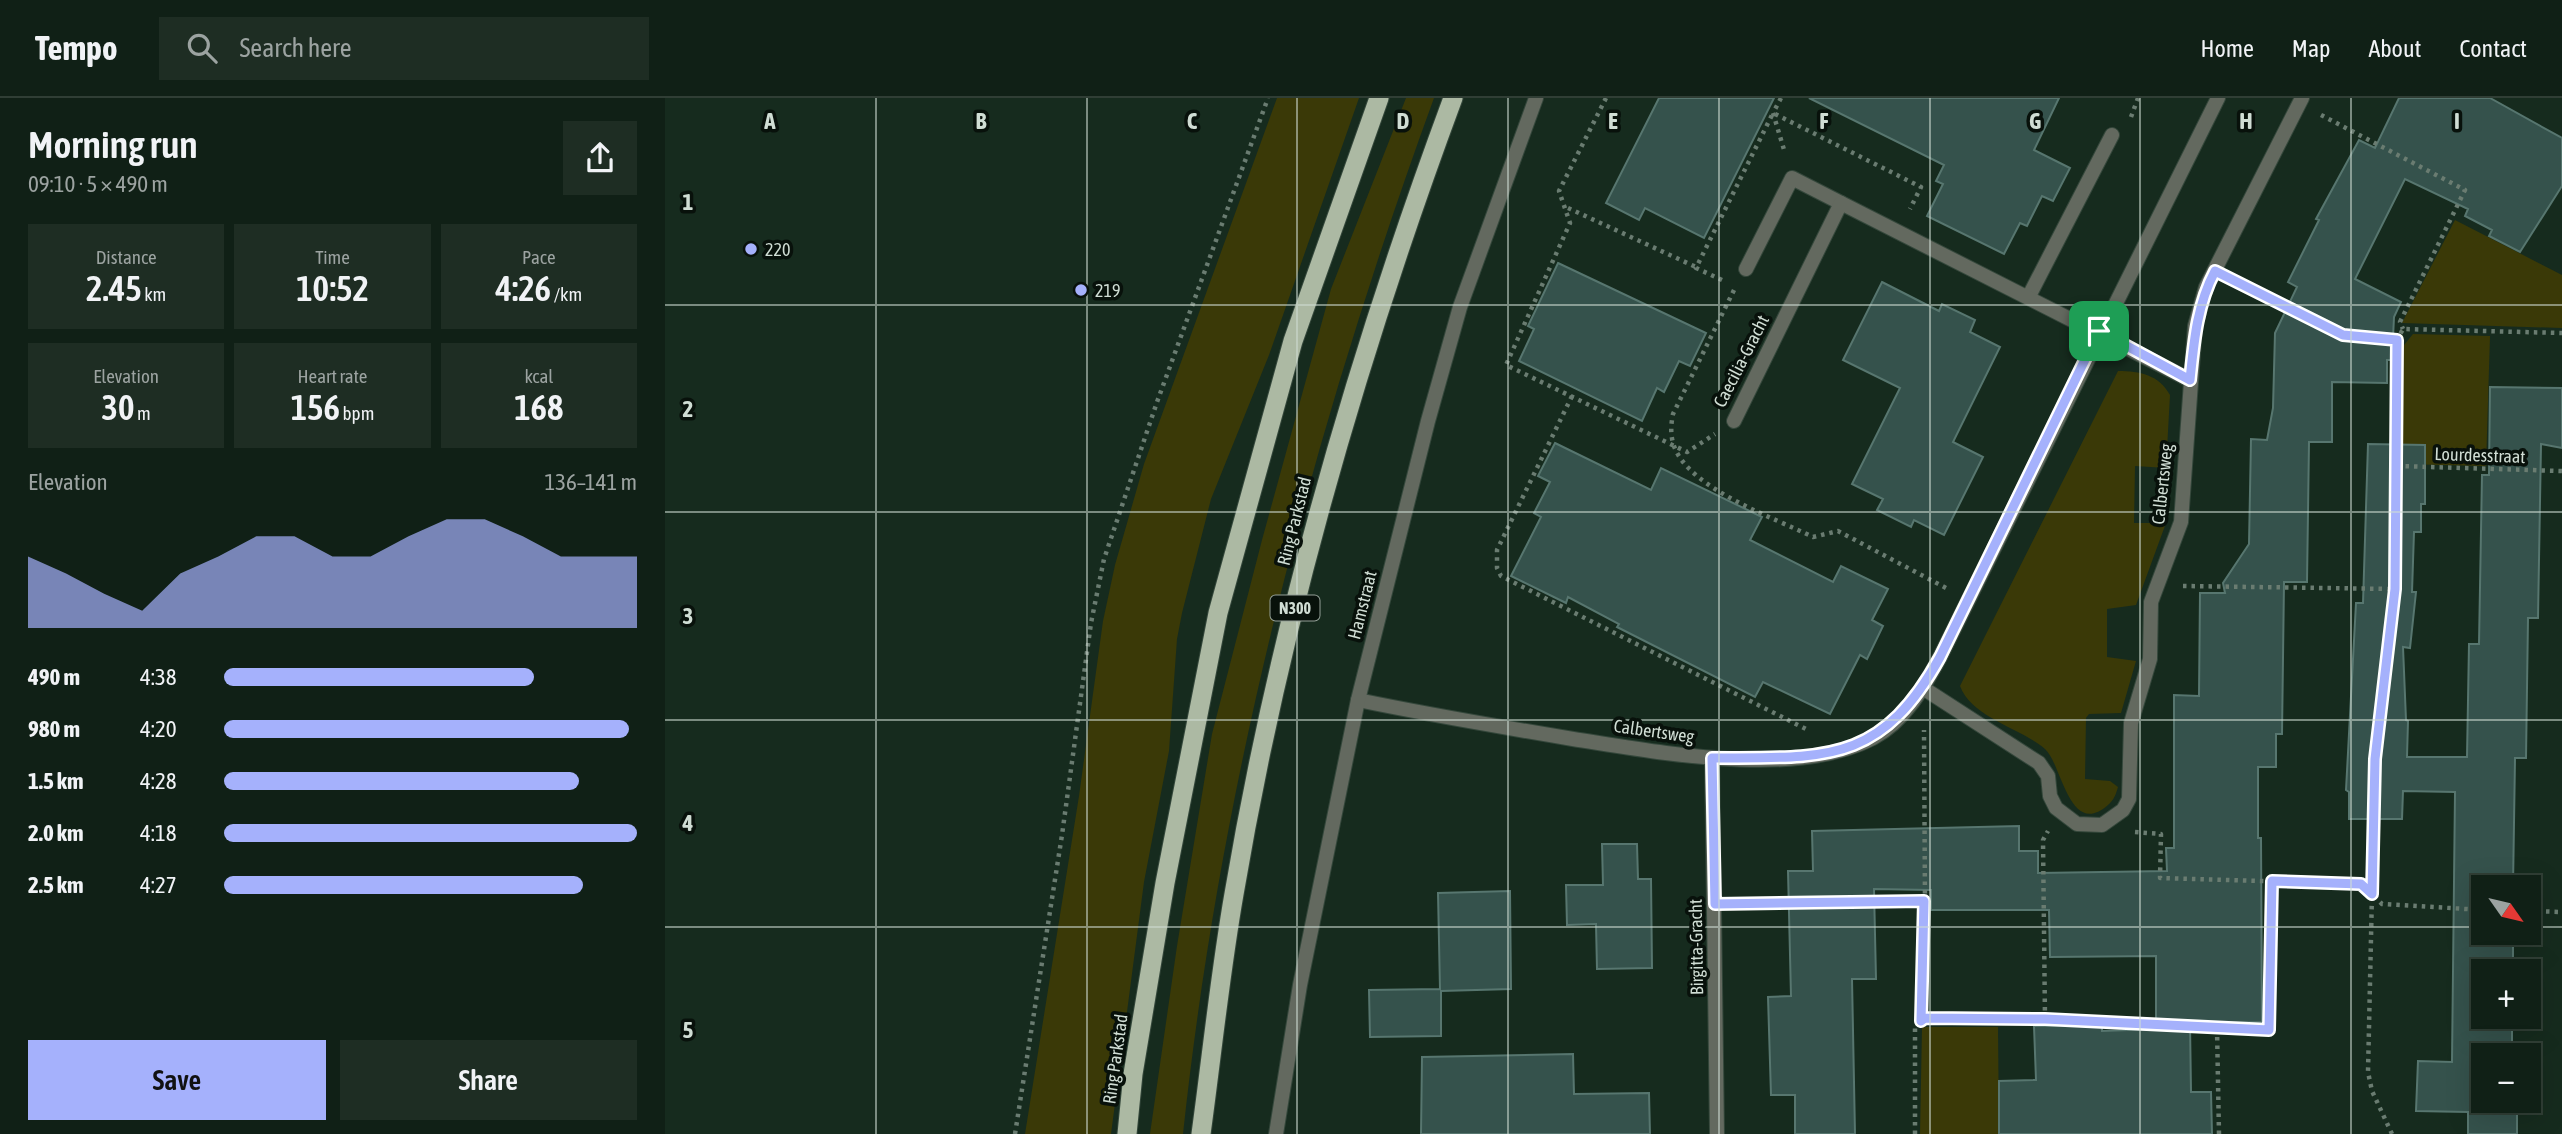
<!DOCTYPE html>
<meta charset="utf-8">
<style>
body{margin:0;font-family:"Asap Condensed",sans-serif;background:#1e2d23;color:#f1f3f6;height:100vh;display:flex;flex-direction:column;font-size:26px;white-space:nowrap}
*{box-sizing:border-box;margin:0}
p{font-size:23px;color:#9ca3a1}
.icon{flex:none;width:38px;height:38px;fill:none;stroke:currentColor;stroke-width:2;stroke-linecap:round;stroke-linejoin:round}
.map{position:relative;flex:1;overflow:hidden}
.side{display:flex;flex-direction:column;background:#102016;width:665px}
.side>*{flex:none}
.needle{width:46px;rotate:124deg}
.buttons{position:absolute;left:1806px;top:777px;display:grid;gap:14px}
.buttons a{display:grid;place-items:center;width:70px;height:70px;border-radius:0px;background:#102016;box-shadow:0 7px 28px #0002,0 0 0 2px #303e35;font-size:35px}
.pin{position:absolute;display:grid;place-items:center;width:60px;height:60px;color:#fff;margin:-30px;border-radius:14px;box-shadow:0 4px 10px #0006}
.round{display:grid;place-items:center;flex:none;width:74px;height:74px;border-radius:0px;background:#1e2d23}
.overview{display:flex;align-items:center;justify-content:space-between;height:119px;padding:0 28px}
h1{font-size:38px;font-weight:600;line-height:52px}
.metrics{display:grid;grid-template-columns:repeat(3,1fr);gap:10px;height:119px;padding:7px 28px}
.metrics div{display:grid;align-content:center;border-radius:0px;background:#1e2d23;text-align:center}
.metrics b{font-size:35px;font-weight:600}
.metrics small{font-size:19px;font-weight:400}
.metrics p{font-size:19px}
.chart{height:196px;padding:14px 28px}
.chart p{display:flex;justify-content:space-between}
.chart svg{width:100%;height:126px;margin-top:7px;fill:#a5b1fc;opacity:.7}
.primary-button{display:flex;gap:14px;margin-top:auto;padding:14px 28px}
.primary-button a{flex:1;height:80px;border-radius:0px;background:#a5b1fc;color:#111;font-size:28px;font-weight:600;line-height:80px;text-align:center}
.primary-button a+a{background:#1e2d23;color:#f1f3f6}
ul{padding:0 28px;list-style:none;font-size:23px}
li{display:grid;grid-template-columns:112px 84px 1fr;align-items:center;height:52px}
li i{height:18px;border-radius:9px;background:#a5b1fc}
header{display:flex;align-items:center;gap:42px;box-sizing:border-box;height:98px;padding:0 35px;background:#102016;border-bottom:2px solid #303e35}
header strong{font-size:33px}
nav{display:flex;gap:38px;margin-inline-start:auto;font-size:24px}
.search{width:490px;height:63px;background:#1e2d23;display:flex;align-items:center;gap:18px;box-sizing:border-box;padding:0 24px;border-radius:0px;color:#9ca3a1;font-size:26px}
main{display:flex;flex:1;min-height:0}
.map>svg:first-child{display:block}
</style>
<header>
<strong>Tempo</strong>
<div class="search"><svg class="icon" aria-label="search" viewBox="0 0 24 24"><circle cx="10" cy="10" r="6"/><path d="M15 15l6 6"/></svg>Search here</div>
<nav><a>Home</a><a>Map</a><a>About</a><a>Contact</a></nav>
</header>
<main>
<section class="side">
<div class="overview"><div><h1>Morning run</h1><p>09:10 · 5 × 490 m</p></div><a class="round"><svg class="icon" aria-label="share" viewBox="0 0 24 24"><path d="M12 15V3M7 8l5-5 5 5M5 13v7h14v-7"/></svg></a></div>
<div class="metrics">
<div><p>Distance</p><b>2.45<small> km</small></b></div>
<div><p>Time</p><b>10:52</b></div>
<div><p>Pace</p><b>4:26<small> /km</small></b></div>
</div>
<div class="metrics">
<div><p>Elevation</p><b>30<small> m</small></b></div>
<div><p>Heart rate</p><b>156<small> bpm</small></b></div>
<div><p>kcal</p><b>168</b></div>
</div>
<div class="chart"><p><span>Elevation</span>136–141 m</p>
<svg viewBox="0 0 160 44" preserveAspectRatio="none"><path d="M0 44V19L10 25L20 32L30 38L40 25L50 19L60 12L70 12L80 19L90 19L100 12L110 6L120 6L130 12L140 19L150 19L160 19V44z"/></svg>
</div>
<ul>
<li><b>490 m</b>4:38<i style="width:75%"></i></li>
<li><b>980 m</b>4:20<i style="width:98%"></i></li>
<li><b>1.5 km</b>4:28<i style="width:86%"></i></li>
<li><b>2.0 km</b>4:18<i style="width:100%"></i></li>
<li><b>2.5 km</b>4:27<i style="width:87%"></i></li>
</ul>
<div class="primary-button"><a>Save</a><a>Share</a></div>
</section>
<div class="map">
<svg width="1897" height="1036" viewBox="0 0 1897 1036">
<rect width="100%" height="100%" fill="#162b1e"/>
<!-- green -->
<g fill="#3a3907">
<polygon points="612,0 694,0 604,257 546,401 517,515 512,541 504,653 479,784 446,1036 360,1036 414,698 438,523 450,467 479,366"/>
<path d="M741,0h28c-122,335 -213,681 -251,1036h-33l27,-188 35,-212 50,-194 69,-251z"/>
<polygon points="1790,122 1897,177 1897,230 1737,225"/>
<polygon points="1748,236 1825,238 1821,368 1735,366 1735,252"/>
<path d="M1453,273c22,0 41,4 52,24l-4,73 -31,-2 -1,57h32l-30,82 -29,4v48l29,4 -15,52 -32,1 -3,4 -1,61 25,2 8,6c-2,7 -4,13 -10,18 -39,34 -46,-41 -63,-56 -24,-21 -73,-31 -85,-63z"/>
<polygon points="1257,929 1333,929 1334,1036 1255,1036"/>
</g>
<!-- building -->
<g fill="#35524c" stroke="#57766f" stroke-width="2">
<polygon points="994,0 1109,0 1039,140 980,110 974,122 941,105"/>
<polygon points="1144,0 1394,0 1369,52 1405,70 1388,103 1377,98 1362,128 1355,125 1339,156 1262,118 1278,86 1271,83 1279,67"/>
<polygon points="1734,0 1825,0 1897,40 1897,88 1855,154 1824,138 1827,132 1800,118 1803,111 1740,81 1690,181 1736,204 1729,219 1727,262 1722,262 1722,285 1667,284 1667,344 1644,344 1642,484 1619,484 1617,636 1611,636 1611,669 1593,669 1593,740 1596,740 1597,924 1525,925 1526,994 1546,994 1547,1036 1334,1036 1334,983 1371,982 1369,928 1437,927 1437,933 1491,931 1491,858 1385,859 1384,812 1266,812 1266,792 1209,791 1211,881 1187,881 1190,1036 1130,1036 1130,997 1106,997 1103,899 1126,898 1123,773 1148,773 1147,733 1354,728 1354,753 1373,753 1373,775 1502,773 1501,750 1509,750 1509,597 1534,598 1535,495 1560,495 1558,485 1584,446 1586,341 1602,342 1608,310 1610,235 1632,189 1623,184 1654,122 1651,121 1694,42 1710,50"/>
<polygon points="893,165 1041,235 1025,268 1014,263 999,294 992,290 977,323 854,263 869,231 863,228"/>
<polygon points="1217,184 1274,213 1277,206 1310,222 1305,234 1335,249 1288,344 1318,359 1279,437 1249,422 1246,429 1212,412 1218,401 1187,386 1235,290 1178,262"/>
<polygon points="1825,289 1897,290 1897,350 1876,346 1873,520 1863,520 1861,660 1850,660 1848,789 1818,789 1818,835 1848,835 1848,860 1837,860 1837,873 1818,873 1818,919 1847,919 1847,957 1818,957 1818,1003 1852,1003 1852,1036 1803,1036 1803,1014 1751,1013 1753,963 1787,964 1790,694 1738,693 1737,721 1684,721 1684,694 1681,692 1691,505 1698,505 1703,346 1760,347 1760,406 1756,406 1756,434 1749,434 1747,494 1751,494 1745,550 1738,549 1741,622 1743,623 1742,659 1802,659 1804,546 1814,546 1817,377 1824,377"/>
<polygon points="890,345 986,392 996,370 1097,419 1085,442 1168,484 1176,468 1223,491 1207,522 1218,528 1202,561 1195,557 1165,616 1098,584 1090,599 952,529 954,526 903,499 901,505 846,478 876,419 869,415 885,384 873,378"/>
<polygon points="937,746 972,746 973,781 986,781 987,870 932,871 931,826 902,827 901,787 938,787"/>
<polygon points="845,793 846,891 776,893 776,938 705,939 704,892 775,891 773,795"/>
<polygon points="908,956 909,996 984,995 985,1036 756,1036 757,959"/>
</g>
<g fill="none" stroke-linecap="round" stroke-linejoin="round">
<defs>
<g id="minor">
<polyline points="1081,171 1127,80 1176,105"/>
<polyline points="1364,198 1447,37"/>
<polyline points="1069,323 1176,105 1525,282"/>
<polyline points="1258,590 1374,665 1383,678 1385,698 1391,710 1412,726 1437,727 1458,712 1464,701 1466,625 1485,561 1486,504 1516,424 1530,228 1541,189 1637,0"/>
<path d="M693,602c72,15 143,27 215,39 85,13 222,40 300,-1 32,-17 51,-51 67,-81l278,-559"/>
<polyline points="1047,660 1052,1036"/>
</g>
<polyline id="tertiary" points="611,1036 635,887 693,602 763,323 795,209 871,0"/>
<g id="trunk">
<polyline points="462,1036 468,976 500,785 553,515 628,243 714,0"/>
<path d="M536,1036c11,-80 19,-160 33,-240 46,-272 123,-537 219,-796"/>
</g>
</defs>
<!-- minor casing -->
<use href="#minor" stroke="#34473b" stroke-width="16"/>
<!-- tertiary casing -->
<use href="#tertiary" stroke="#34473b" stroke-width="16"/>
<!-- trunk casing -->
<use href="#trunk" stroke="#34473b" stroke-width="21"/>
<!-- path -->
<g stroke="#6a7c71" stroke-width="4.5" stroke-dasharray="3.5 5" stroke-linecap="butt">
<polyline points="941,0 894,93 905,125 841,267 1022,354 1050,336"/>
<polyline points="1116,0 1108,15 1120,55"/>
<polyline points="1656,17 1800,92 1735,224 1738,231"/>
<polyline points="1466,19 1473,0"/>
<polyline points="903,110 1031,169"/>
<polyline points="1057,182 1031,170 1108,15 1256,89 1245,111"/>
<polyline points="1571,183 1678,237 1732,242"/>
<path d="M1069,192l-61,124c-2,10 -3,21 1,32 15,43 101,72 139,91l25,-6 108,57"/>
<polyline points="907,298 832,452 832,470 836,478 1143,632"/>
<polyline points="1732,368 1897,373"/>
<polyline points="1518,488 1730,491"/>
<polyline points="1470,734 1496,736 1495,780 1696,786 1717,806 1818,812"/>
<polyline points="1075,805 1259,803"/>
<polyline points="1864,813 1897,814"/>
<polyline points="1380,921 1378,742 1383,733"/>
<polyline points="1256,923 1260,806 1259,632"/>
<polyline points="350,1036 397,737 426,525 439,461 492,304 603,0"/>
<polyline points="1250,1036 1250,927 1260,920 1380,921 1552,931"/>
<polyline points="1554,1036 1552,931 1604,932 1607,783"/>
<polyline points="1727,1036 1707,993 1703,974 1710,661 1730,491 1732,242 1738,231 1897,235"/>
</g>
<!-- minor -->
<use href="#minor" stroke="#63695f" stroke-width="14"/>
<!-- tertiary -->
<use href="#tertiary" stroke="#63695f" stroke-width="14"/>
<!-- trunk -->
<use href="#trunk" stroke="#acb9a3" stroke-width="19"/>
</g>
<g fill="none" stroke-linecap="round" stroke-linejoin="round">
<defs>
<path id="route" d="M1550,173l128,64 54,5 -2,249 -20,170 -3,135 -11,-10 -89,-3 -3,149 -224,-11 -120,-1 -4,3 3,-120 -209,3 -3,-146c112,-1 168,8 228,-101l159,-326 91,49c4,-39 7,-75 25,-109z"/>
</defs>
<!-- route casing -->
<use href="#route" stroke="#fff" stroke-width="14"/>
<!-- route -->
<use href="#route" stroke="#a5b1fc" stroke-width="9"/>
</g>
<!-- grid -->
<path fill="none" stroke="#d0ddd4" stroke-width="2" stroke-opacity="0.55" d="M211,0v1036M422,0v1036M632,0v1036M843,0v1036M1054,0v1036M1265,0v1036M1475,0v1036M1686,0v1036M0,207h1897M0,414h1897M0,622h1897M0,829h1818M1864,829h33"/>
<!-- markers -->
<g fill="#a5b1fc" stroke="#08110b" stroke-width="2.5">
<circle cx="86" cy="151" r="7"/>
<circle cx="416" cy="192" r="7"/>
</g>
<g text-anchor="middle" dominant-baseline="central" stroke-width="7" stroke-linejoin="round" paint-order="stroke">
<!-- shield labels -->
<rect fill="#08110b" stroke="#94a098" stroke-width="2" x="605.5" y="497.5" width="49" height="25" rx="5"/>
<g font-size="16" font-weight="bold" fill="#d0ddd4">
<text x="630" y="510">N300</text>
</g>
<!-- poi labels -->
<g font-size="18" fill="#d0ddd4" stroke="#08110b" text-anchor="start">
<text x="100" y="151">220</text>
<text x="430" y="192">219</text>
</g>
<!-- street labels -->
<g font-size="18" fill="#d0ddd4" stroke="#08110b">
<text transform="translate(1076 263) rotate(-63)">Caecilia-Gracht</text>
<text transform="translate(1815 357) rotate(2)">Lourdesstraat</text>
<text transform="translate(1497 386) rotate(-84)">Calbertsweg</text>
<text transform="translate(629 423) rotate(-76)">Ring Parkstad</text>
<text transform="translate(697 507) rotate(-76)">Hamstraat</text>
<text transform="translate(989 633) rotate(8)">Calbertsweg</text>
<text transform="translate(1031 849) rotate(-91)">Birgitta-Gracht</text>
<text transform="translate(450 961) rotate(-82)">Ring Parkstad</text>
</g>
</g>
<g font-size="23" text-anchor="middle" font-weight="bold" fill="#d0ddd4" stroke="#08110b" stroke-width="7" stroke-linejoin="round" paint-order="stroke">
<text x="105" y="31">A</text>
<text x="316" y="31">B</text>
<text x="527" y="31">C</text>
<text x="738" y="31">D</text>
<text x="948" y="31">E</text>
<text x="1159" y="31">F</text>
<text x="1370" y="31">G</text>
<text x="1581" y="31">H</text>
<text x="1792" y="31">I</text>
<text x="23" y="112">1</text>
<text x="23" y="319">2</text>
<text x="23" y="526">3</text>
<text x="23" y="733">4</text>
<text x="23" y="940">5</text>
</g>
</svg>
<div class="buttons">
<a><svg class="needle" viewBox="-14 -14 28 28"><path d="M0-13l5 13h-10z" fill="#e53935"/><path d="M0 13l5-13h-10z" fill="#9ca3a1"/></svg></a>
<a>+</a>
<a>−</a>
</div>
<div class="pin" style="left:1434px;top:233px;background:#1e9e55"><svg class="icon" aria-label="arrive" viewBox="0 0 24 24"><path d="M6 21V4h12l-3 4 3 4H6"/></svg></div>
</div>
</main>
